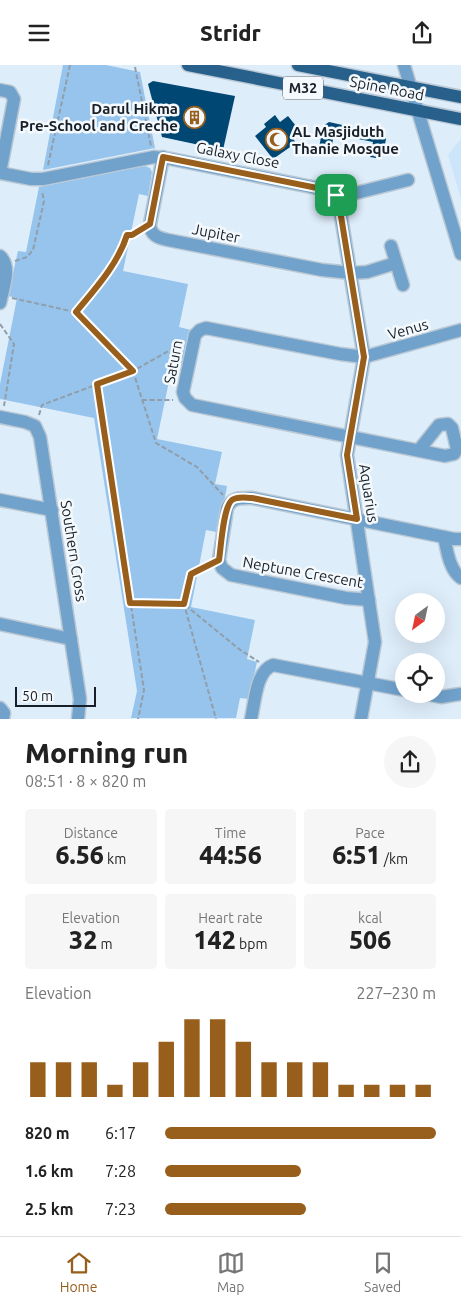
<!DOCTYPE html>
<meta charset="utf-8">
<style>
body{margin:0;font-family:Ubuntu,sans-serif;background:#f6f6f6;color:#222;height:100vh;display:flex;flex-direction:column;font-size:19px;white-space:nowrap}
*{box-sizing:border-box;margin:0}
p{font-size:16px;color:#767676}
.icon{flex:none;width:28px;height:28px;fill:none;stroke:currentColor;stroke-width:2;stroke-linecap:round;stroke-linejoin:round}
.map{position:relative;height:654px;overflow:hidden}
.side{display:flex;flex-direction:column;background:#fff;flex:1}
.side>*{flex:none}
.needle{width:32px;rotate:213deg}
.controls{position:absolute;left:395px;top:528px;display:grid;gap:10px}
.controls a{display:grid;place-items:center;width:50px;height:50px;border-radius:50%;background:#fff;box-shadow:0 5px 20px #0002;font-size:25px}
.scale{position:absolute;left:15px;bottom:12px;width:81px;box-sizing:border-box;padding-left:5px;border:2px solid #172028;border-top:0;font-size:14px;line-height:18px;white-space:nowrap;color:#172028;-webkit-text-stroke:4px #f4f9fd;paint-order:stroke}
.pin{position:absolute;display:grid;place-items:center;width:42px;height:42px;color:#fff;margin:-21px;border-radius:10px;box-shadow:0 2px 8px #0006}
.round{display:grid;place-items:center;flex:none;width:52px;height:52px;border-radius:26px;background:#f6f6f6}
.overview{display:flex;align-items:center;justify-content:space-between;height:85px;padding:0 25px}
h1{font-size:28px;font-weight:800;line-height:38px}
.stats{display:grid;grid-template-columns:repeat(3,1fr);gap:8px;height:85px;padding:5px 25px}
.stats div{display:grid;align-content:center;border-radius:5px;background:#f6f6f6;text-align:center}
.stats b{font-size:25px;font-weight:800}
.stats small{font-size:14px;font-weight:400}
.stats p{font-size:14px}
.chart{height:140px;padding:10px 25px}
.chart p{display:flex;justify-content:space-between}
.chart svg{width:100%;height:90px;margin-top:5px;stroke:#985f1c;stroke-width:6}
ul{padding:0 25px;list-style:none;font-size:16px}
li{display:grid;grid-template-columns:80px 60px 1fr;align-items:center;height:38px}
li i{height:12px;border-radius:6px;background:#985f1c}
header{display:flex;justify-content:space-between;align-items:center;height:65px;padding:0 25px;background:#fff;font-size:22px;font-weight:800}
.tab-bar{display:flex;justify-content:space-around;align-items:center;height:70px;border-top:1px solid #e0e0e0;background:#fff;font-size:14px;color:#767676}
.tab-bar a{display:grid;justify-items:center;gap:2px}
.tab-bar .active{color:#985f1c}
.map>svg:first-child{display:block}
</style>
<header><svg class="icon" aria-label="menu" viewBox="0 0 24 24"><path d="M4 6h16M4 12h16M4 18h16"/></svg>Stridr<svg class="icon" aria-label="share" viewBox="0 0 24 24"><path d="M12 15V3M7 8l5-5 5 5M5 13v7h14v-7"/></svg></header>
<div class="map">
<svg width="461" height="654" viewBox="0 0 461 654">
<rect width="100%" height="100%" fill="#deedfa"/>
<!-- built -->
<polygon fill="#cde5fb" points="461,74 461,134 448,90"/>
<!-- green -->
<g fill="#96c4ed">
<polygon points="63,0 106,0 140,7 155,83 43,105"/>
<path d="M145,101l5,2 2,4 -4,24 -9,-2 -16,77 65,13 -9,43 12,3 -4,10 -5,23 -9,-1 -16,77 65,13 -7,32 12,2c-2,16 -9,30 -11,46l-10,-2 -15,77 64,13 -8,39 10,3 -8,37 -9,-1 -4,20h-105l6,-27 -43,-273 -94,-19v-15l17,-86 -9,-2 10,-45 8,1 13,-65z"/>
</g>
<!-- building -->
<g fill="#004773">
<polygon points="153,16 235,31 223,85 162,72 148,19"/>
<polygon points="275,50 280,57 288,51 300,66 292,72 296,78 273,94 255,71 266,62 264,59"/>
<polygon points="329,57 383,69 386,74 382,94 370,92 373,77 334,69 331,85 319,83 323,61"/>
</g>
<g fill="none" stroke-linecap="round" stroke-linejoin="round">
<defs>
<g id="minor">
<polyline points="404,0 461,189"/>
<polyline points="0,25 10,27 14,34 0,108"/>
<path d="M163,92l-13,67c0,11 8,14 18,16l154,30 29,3 16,-1 29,-9"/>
<polyline points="0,108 31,114 43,114 154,92 171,94 327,125 336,130 352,129 408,115"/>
<polyline points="336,130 339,139 364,292 347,390 375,577 361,654"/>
<polyline points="391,181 403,220"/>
<path d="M0,191c12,11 3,32 0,47"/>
<polyline points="0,352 25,357 35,361 40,372 80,634 78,654"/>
<polyline points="419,385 439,360 448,359 452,363 457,384 454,389 445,391 192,340 185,333 183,327 195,270 200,265 206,263 340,289 364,292 461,265"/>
<polyline points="0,435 52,445"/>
<path d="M444,472c3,12 5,33 17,41"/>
<path d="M369,535l-23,-2 -115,-23 -9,-7 -3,-8 8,-52c5,-11 14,-10 25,-10l202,41h7"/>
<polyline points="0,559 71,574"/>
<polyline points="426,629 441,632 461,629"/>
<polyline points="0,643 4,648 3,654"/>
<path d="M251,654c4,-17 5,-48 22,-54l131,25"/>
</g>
<g id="major">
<polyline points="188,0 461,54"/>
<polyline points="298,0 461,32"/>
</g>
</defs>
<!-- minor casing -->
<use href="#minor" stroke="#bac8d4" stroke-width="15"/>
<!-- major casing -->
<use href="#major" stroke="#bac8d4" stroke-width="15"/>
<!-- path -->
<g stroke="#919ea9" stroke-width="2" stroke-dasharray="5 2.5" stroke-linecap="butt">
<polyline points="135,2 151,81"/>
<polyline points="48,100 70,0"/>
<polyline points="15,196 27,192 33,185 44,136 42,126"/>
<path d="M12,233l63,14c20,-23 43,-48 52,-77h5l8,-5"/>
<polyline points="75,247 133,306 156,378 197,402 223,430"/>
<polyline points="0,259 14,279 4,341"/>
<polyline points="97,319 144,625 138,654"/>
<polyline points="142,335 173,335"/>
<polyline points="39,350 42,340 133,306 181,279"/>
<polyline points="209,500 191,509 184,539 239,584 259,597"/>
<polyline points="130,538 184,539 216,654"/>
</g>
<!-- minor -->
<use href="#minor" stroke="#71a2cc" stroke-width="12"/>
<!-- major -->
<use href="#major" stroke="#28608c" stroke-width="12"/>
</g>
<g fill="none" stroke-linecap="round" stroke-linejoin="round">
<defs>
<path id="route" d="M163,92l164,33 9,5 3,9 25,153 -17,98 10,64 -105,-21c-6,0 -14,-2 -20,2 -9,7 -11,48 -13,60l-28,14 -7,30 -54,-1 -33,-219 36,-13 -57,-59c19,-23 42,-48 51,-77h5l18,-11z"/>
</defs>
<!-- route casing -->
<use href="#route" stroke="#fff" stroke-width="10"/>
<!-- route -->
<use href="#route" stroke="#985f1c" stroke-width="6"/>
</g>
<!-- icons -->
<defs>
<symbol id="building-ring" viewBox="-11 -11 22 22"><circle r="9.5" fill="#f4f9fd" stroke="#985f1c" stroke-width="1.5"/><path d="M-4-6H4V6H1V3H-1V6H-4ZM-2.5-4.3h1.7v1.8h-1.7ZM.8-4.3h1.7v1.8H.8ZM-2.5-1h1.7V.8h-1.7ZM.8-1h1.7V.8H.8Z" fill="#985f1c"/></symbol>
<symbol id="mosque-ring" viewBox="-11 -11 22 22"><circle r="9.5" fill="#f4f9fd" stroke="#985f1c" stroke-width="1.5"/><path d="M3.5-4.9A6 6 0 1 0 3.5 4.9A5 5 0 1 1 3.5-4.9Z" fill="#985f1c"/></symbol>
</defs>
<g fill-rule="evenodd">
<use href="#building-ring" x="182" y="40" width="25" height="25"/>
<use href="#mosque-ring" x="264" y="62" width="25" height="25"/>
</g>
<g text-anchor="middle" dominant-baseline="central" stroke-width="5" stroke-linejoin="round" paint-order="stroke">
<!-- shield labels -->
<rect fill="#f4f9fd" stroke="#596168" stroke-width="1" x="283" y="11.5" width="40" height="23" rx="4"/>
<g font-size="14" font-weight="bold" fill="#172028">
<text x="303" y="23">M32</text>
</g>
<!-- street labels -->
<g font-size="15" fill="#172028" stroke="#f4f9fd">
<text transform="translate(387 23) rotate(11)">Spine Road</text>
<text transform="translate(238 90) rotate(11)">Galaxy Close</text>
<text transform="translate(216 168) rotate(11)">Jupiter</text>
<text transform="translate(408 264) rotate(-16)">Venus</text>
<text transform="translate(173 297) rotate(-79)">Saturn</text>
<text transform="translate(369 428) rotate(81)">Aquarius</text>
<text transform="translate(74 486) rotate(81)">Southern Cross</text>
<text transform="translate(303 507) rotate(10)">Neptune Crescent</text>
</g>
<!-- poi labels -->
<g font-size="15" font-weight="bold" fill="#172028" stroke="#f4f9fd" text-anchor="end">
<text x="178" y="43">Darul Hikma<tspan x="178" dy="17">Pre-School and Creche</tspan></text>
<text x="292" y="66" text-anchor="start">AL Masjiduth<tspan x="292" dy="17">Thanie Mosque</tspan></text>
</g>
</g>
</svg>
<div class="controls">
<a><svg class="needle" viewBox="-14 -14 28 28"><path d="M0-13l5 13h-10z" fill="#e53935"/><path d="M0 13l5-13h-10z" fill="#767676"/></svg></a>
<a><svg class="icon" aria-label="locate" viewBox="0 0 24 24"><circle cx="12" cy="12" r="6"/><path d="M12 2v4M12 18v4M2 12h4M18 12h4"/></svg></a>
</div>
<div class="scale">50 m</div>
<div class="pin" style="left:336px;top:130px;background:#1e9e55"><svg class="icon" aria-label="arrive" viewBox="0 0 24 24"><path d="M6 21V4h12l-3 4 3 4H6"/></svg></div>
</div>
<section class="side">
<div class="overview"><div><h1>Morning run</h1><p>08:51 · 8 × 820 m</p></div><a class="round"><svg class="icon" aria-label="share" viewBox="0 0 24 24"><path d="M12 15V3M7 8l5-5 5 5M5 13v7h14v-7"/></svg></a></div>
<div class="stats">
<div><p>Distance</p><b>6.56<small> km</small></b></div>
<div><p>Time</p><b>44:56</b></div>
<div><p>Pace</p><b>6:51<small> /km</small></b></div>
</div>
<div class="stats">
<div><p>Elevation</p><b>32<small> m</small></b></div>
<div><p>Heart rate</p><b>142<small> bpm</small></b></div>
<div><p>kcal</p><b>506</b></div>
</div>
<div class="chart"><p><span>Elevation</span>227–230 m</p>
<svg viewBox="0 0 160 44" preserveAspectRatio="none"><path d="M5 44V27M15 44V27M25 44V27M35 44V38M45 44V27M55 44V17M65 44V6M75 44V6M85 44V17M95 44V27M105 44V27M115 44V27M125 44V38M135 44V38M145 44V38M155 44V38"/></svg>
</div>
<ul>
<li><b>820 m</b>6:17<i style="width:100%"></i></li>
<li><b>1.6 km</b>7:28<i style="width:50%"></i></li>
<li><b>2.5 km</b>7:23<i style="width:52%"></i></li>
</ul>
</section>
<nav class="tab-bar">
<a class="active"><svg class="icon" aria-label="home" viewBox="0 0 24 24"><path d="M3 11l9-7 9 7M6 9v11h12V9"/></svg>Home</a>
<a><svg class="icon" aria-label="map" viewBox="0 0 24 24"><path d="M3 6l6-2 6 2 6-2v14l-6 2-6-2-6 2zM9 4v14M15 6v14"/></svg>Map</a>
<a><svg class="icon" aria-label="saved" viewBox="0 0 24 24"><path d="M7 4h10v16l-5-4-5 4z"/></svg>Saved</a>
</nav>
